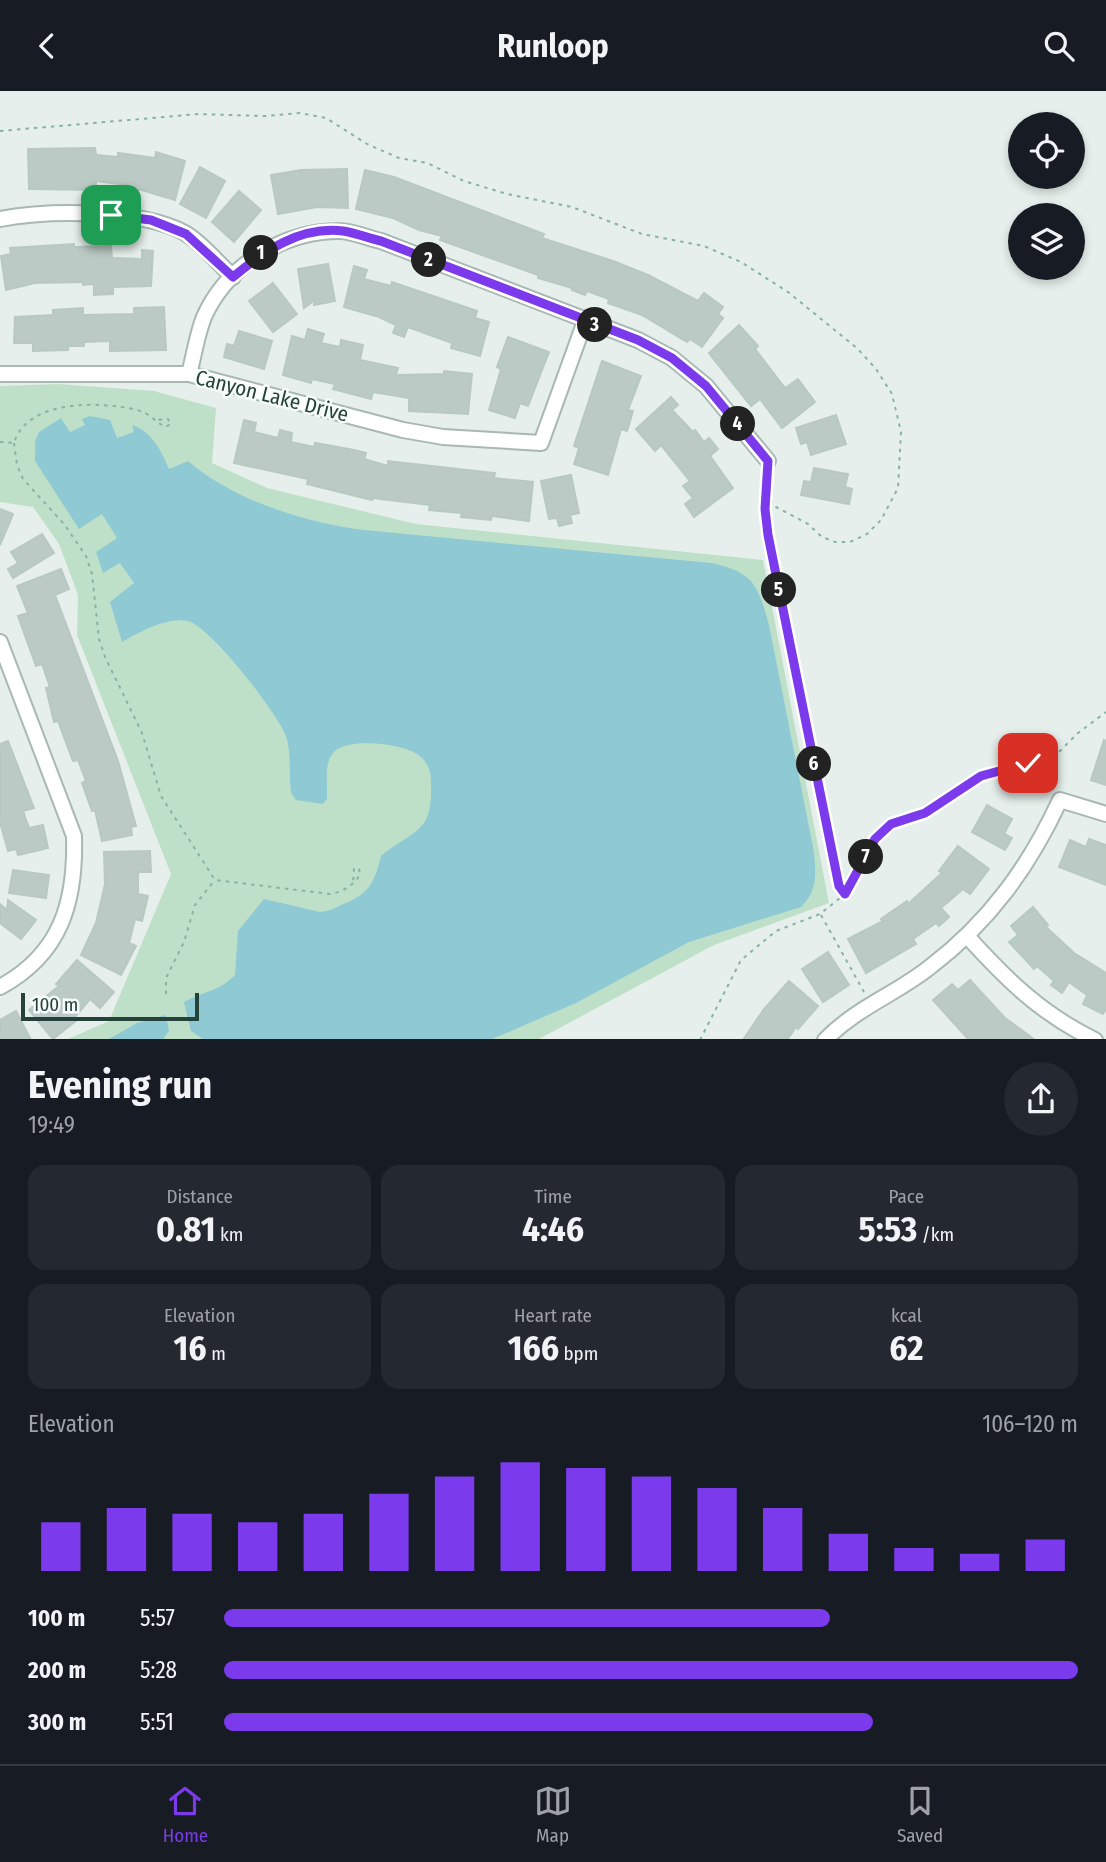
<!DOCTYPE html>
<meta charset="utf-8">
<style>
body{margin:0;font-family:"Fira Sans Condensed",sans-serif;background:#242831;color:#f1f3f6;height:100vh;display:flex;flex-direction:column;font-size:26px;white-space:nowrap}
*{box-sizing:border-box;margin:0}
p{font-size:23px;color:#9ea1a6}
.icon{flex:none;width:38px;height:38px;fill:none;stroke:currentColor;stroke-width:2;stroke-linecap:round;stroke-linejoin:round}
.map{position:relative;height:948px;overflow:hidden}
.sheet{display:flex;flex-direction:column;background:#171b24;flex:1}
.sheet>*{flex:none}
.fabs{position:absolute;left:1008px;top:21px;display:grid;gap:14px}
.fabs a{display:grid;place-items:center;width:77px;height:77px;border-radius:50%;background:#171b24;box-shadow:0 4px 10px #0003;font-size:35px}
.scale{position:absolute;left:21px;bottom:18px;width:178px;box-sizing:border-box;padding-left:7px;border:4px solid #24423a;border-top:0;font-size:19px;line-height:24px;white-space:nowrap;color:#24423a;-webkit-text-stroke:5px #f7fbf9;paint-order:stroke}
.pin{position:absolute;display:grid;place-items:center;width:60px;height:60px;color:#fff;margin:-30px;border-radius:14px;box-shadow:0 4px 10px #0006}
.km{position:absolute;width:35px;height:35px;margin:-18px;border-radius:50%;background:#222;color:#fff;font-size:19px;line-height:35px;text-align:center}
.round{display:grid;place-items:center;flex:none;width:74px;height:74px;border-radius:37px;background:#242831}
.overview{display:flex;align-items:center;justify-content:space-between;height:119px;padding:0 28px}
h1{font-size:38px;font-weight:700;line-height:52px}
.metrics{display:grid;grid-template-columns:repeat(3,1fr);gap:10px;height:119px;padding:7px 28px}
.metrics div{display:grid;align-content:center;border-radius:18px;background:#242831;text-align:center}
.metrics b{font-size:35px;font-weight:700}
.metrics small{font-size:19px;font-weight:400}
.metrics p{font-size:19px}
.chart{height:196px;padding:14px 28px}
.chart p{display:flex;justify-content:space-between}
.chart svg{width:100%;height:126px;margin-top:7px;stroke:#7c3aed;stroke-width:6}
ul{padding:0 28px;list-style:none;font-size:23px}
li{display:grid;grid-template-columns:112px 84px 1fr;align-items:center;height:52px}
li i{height:18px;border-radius:9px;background:#7c3aed}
header{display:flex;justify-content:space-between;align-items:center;height:91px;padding:0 28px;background:#171b24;font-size:32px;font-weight:700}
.tabs{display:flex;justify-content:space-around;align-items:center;height:98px;border-top:2px solid #363941;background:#171b24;font-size:19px;color:#9ea1a6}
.tabs a{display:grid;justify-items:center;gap:4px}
.tabs .active{color:#7c3aed}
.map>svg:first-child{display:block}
</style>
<header><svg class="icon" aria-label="back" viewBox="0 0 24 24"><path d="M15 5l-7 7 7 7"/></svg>Runloop<svg class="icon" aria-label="search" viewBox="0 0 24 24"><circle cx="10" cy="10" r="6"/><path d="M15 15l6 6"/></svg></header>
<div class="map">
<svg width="1106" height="949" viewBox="0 0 1106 949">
<rect width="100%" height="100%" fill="#e6efeb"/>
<!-- green -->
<polygon fill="#bfe0c8" points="58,293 154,300 216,317 212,372 267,397 416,433 763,469 829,812 714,854 539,948 68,948 109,930 171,783 77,544 78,504 59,453 33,416 0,411 0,295"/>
<!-- water -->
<g fill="#8ec9d4">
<path d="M90,325l20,4 7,18 17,-6 -2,-7c20,6 30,27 37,44l19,-8c45,39 118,62 176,69l347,33c43,9 47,22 58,62l44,222c3,22 6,43 -12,60l-112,35 -113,61 -84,36h-289l-12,-8 -7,-29c18,-10 36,-11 51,-27l3,-44 26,-32 56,13c8,-1 14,-3 21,-7 28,-11 33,-21 40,-49 13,-12 32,-19 43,-33 6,-9 7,-21 7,-31 0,-15 1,-24 -10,-35 -14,-14 -74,-20 -87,-5 -11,12 -6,32 -7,47l-4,5 -27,-4 -5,-7c-2,-17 0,-37 -4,-54 -6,-22 -77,-113 -99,-118 -22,-4 -48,11 -66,21l-12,-40 24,-19 -14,-20 -17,10 -7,-21 21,-14 -15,-24 -23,15 -44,-68v-20l4,-9 22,-14 9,14 15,-7 -3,-6z"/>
<polygon points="166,924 169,940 163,948 109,948 137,932"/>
</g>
<!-- building -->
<g fill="#bbcac4" stroke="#b8c9c2" stroke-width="2">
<polygon points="95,57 96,64 118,66 118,62 155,67 156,61 185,70 175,109 138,98 137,102 125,101 126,94 96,90 96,99 29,98 28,58"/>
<polygon points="200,76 225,90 206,127 180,113"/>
<polygon points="347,78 348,117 317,116 278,123 271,84 301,79"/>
<polygon points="365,79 394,86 544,143 542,147 613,170 648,184 698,210 704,202 723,216 718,223 723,227 702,256 690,248 687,251 642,224 608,212 609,208 587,200 585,204 572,199 572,197 538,187 538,184 440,149 442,145 419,139 393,127 356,118"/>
<polygon points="239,100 261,119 234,151 212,131"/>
<polygon points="74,153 74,156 111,155 112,167 142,168 142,159 153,160 151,195 113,196 113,203 94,204 94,193 83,194 83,191 35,192 6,199 1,165 11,163 10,157"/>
<polygon points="328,173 335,210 314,214 315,209 304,217 298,178"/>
<polygon points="354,175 367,179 364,188 391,195 392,191 477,220 475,227 489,231 480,265 451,257 452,252 408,236 404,246 393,242 396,234 379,226 344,216"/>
<polygon points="273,192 297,223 273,241 249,210"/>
<polygon points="164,216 166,259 110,260 110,250 84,251 84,255 68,255 68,259 33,260 33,252 14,252 15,226 53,224 53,219 83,217 83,224 134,223 134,217"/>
<polygon points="739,234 758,255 755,258 785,297 798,288 815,311 782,337 760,308 751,315 709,262"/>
<polygon points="308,238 324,243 321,252 340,256 341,249 363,254 360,269 398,277 396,284 444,283 444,280 472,283 468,323 409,320 409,307 373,301 371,308 333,298 335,293 312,288 311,292 283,284 292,245 305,249"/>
<polygon points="239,240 272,250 264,278 224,266 227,253 234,255"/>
<polygon points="508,246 549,261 528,315 520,312 515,327 489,319 501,278 497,276"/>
<polygon points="602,270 641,285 628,319 633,320 627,340 621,338 608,384 574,373 579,357 574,355"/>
<polygon points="671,306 678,314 672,319 693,341 695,339 704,351 709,347 718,358 710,365 733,397 694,426 685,413 693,407 683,395 690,390 661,354 655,360 636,338"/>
<polygon points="836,324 846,353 811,364 807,351 801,353 796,337"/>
<polygon points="244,329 256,332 254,341 278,347 280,339 292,342 291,351 314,356 315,352 354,359 366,362 364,368 388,375 388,370 495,382 494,387 533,391 529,430 492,425 491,429 461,426 462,422 429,419 430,414 373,407 372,409 307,393 308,388 234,372"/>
<polygon points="814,377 848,383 845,396 852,398 849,413 801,404 804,390 811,391"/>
<polygon points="571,384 579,422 570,424 572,432 559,435 557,427 549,428 541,390"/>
<polygon points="0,418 13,423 0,454"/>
<polygon points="42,443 54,462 13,487 8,478 18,472 11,461"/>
<polygon points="61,478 69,498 55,504 118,670 136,735 131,736 132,744 102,750 95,719 92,720 82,692 86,690 78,669 73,670 58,630 54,631 46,597 50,596 42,573 36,575 18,525 28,522 17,495"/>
<polygon points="1104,649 1106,650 1106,694 1091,689"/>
<polygon points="8,650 34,717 23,720 29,737 43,734 48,757 18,764 16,758 8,760 0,731 0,653"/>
<polygon points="987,714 1012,728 1004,743 1012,747 1005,759 972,741"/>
<polygon points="1089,748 1106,754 1106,794 1059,776 1070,749 1086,756"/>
<polygon points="958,755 989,778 970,803 963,798 941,817 949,826 939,835 936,832 913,848 916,853 866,882 848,848 883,830 881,828 907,810 908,813 942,782 939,780"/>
<polygon points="150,760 151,781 138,781 138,803 148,805 142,830 135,828 129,852 136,855 121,884 81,864 96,832 105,793 104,761"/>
<polygon points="13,779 49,784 46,807 9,802"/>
<polygon points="8,809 36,829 21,848 0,832 0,813 7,819"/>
<polygon points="1033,816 1048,834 1046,836 1074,862 1106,882 1106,918 1103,923 1083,913 1087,904 1069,891 1062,902 1051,894 1054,890 1037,875 1034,878 1009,851 1018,844 1011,835"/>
<polygon points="828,861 849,894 823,911 802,878"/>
<polygon points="77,869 114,901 100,917 90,908 75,926 77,929 53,948 29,919 59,895 56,893"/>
<polygon points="970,889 1005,927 1035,949 969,949 933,909 952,893 958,899"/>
<polygon points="789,890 818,915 798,938 796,936 787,949 743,949 764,918"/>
<polygon points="16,920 31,949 0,949 0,929"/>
</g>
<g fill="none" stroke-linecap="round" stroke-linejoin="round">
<defs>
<g id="street">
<path d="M0,128c48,-9 142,-10 185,14 17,10 33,30 48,44"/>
<polyline points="0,283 189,283 403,339 443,346 541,352 585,230"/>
<path d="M189,283c5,-18 8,-40 15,-57 23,-52 80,-86 135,-86 13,0 29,7 42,10l257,99 34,18 34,28 62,75"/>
<path d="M0,551l74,194c2,66 -13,118 -74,151"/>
<path d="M967,845c39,43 74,78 128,104"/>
<path d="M825,949c31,-32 71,-46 105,-73 59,-45 99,-100 130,-167l46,14"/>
</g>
</defs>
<!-- street casing -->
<use href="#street" stroke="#a8b8b2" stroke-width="18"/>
<!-- path -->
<g stroke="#86b3a5" stroke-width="2" stroke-dasharray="3.5 5" stroke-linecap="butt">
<polyline points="0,40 199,23 265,25 300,22 326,27 367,53 399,67 427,72 464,90 507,103 572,116 642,143 704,155 741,171 788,201 858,258 876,278 892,303 901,341 898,397 881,429 867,443 850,451 835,451 822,446 808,433 776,416 766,404"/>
<path d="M0,351l14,1c13,-44 87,-42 123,-33 13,3 18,12 28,17l6,-3 -3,-5 -11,1"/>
<path d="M14,352l3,22 6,14 41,45 22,32 6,18 7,65 6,18 37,76 19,63 54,84 115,14c13,-2 22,-8 30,-19l-1,-7 -5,1 -1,13"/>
<polyline points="767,383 765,417 767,444 839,795 844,803"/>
<polyline points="821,824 864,901"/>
<polyline points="166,903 166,887 184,851 195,814 214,790"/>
<polyline points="700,949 741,869 776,840 820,823 845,803 875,748 886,738 925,722 981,685 1052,668 1078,642 1106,621"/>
</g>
<!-- street -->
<use href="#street" stroke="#fff" stroke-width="14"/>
</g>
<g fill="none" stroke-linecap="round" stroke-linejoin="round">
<defs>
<path id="route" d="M111,124l40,5 35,14 47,43c31,-26 67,-51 110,-46 13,2 25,7 38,10l257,99 34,18 34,28 62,75 -3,48 3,26 71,351 6,8 30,-55 16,-15 34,-11 56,-37 47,-13"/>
</defs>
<!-- route casing -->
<use href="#route" stroke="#fff" stroke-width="14"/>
<!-- route -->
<use href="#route" stroke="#7c3aed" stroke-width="9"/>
</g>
<g text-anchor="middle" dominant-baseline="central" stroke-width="5" stroke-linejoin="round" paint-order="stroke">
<!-- street labels -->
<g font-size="21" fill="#24423a" stroke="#f7fbf9">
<text transform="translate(272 305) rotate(14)">Canyon Lake Drive</text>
</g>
</g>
</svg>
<div class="fabs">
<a><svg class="icon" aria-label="locate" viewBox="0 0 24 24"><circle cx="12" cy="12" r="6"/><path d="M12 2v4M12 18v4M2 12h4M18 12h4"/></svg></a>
<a><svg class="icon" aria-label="layers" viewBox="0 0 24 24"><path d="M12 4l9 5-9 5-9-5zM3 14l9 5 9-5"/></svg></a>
</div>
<div class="scale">100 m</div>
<div class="pin" style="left:111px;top:124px;background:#1e9e55"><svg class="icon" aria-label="arrive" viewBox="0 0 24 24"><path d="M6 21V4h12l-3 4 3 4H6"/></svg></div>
<div class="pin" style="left:1028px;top:672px;background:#d93025"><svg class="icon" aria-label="check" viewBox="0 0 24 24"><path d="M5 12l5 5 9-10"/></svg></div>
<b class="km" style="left:261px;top:162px">1</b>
<b class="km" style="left:429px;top:169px">2</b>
<b class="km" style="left:595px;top:234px">3</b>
<b class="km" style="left:738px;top:333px">4</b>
<b class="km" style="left:779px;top:499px">5</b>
<b class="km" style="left:814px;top:673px">6</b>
<b class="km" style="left:866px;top:766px">7</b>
</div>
<section class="sheet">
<div class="overview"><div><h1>Evening run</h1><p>19:49</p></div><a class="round"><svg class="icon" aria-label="share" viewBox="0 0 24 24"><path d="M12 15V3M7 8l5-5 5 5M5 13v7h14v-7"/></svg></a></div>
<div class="metrics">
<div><p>Distance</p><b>0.81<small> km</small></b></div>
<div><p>Time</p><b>4:46</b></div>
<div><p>Pace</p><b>5:53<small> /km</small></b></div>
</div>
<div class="metrics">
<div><p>Elevation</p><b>16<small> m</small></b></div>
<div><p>Heart rate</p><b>166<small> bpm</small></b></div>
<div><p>kcal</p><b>62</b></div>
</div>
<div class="chart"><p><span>Elevation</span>106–120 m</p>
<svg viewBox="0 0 160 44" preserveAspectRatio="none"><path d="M5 44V27M15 44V22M25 44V24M35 44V27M45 44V24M55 44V17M65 44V11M75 44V6M85 44V8M95 44V11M105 44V15M115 44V22M125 44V31M135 44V36M145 44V38M155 44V33"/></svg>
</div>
<ul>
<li><b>100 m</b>5:57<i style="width:71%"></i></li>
<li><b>200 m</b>5:28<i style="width:100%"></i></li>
<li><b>300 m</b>5:51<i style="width:76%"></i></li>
</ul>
</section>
<nav class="tabs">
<a class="active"><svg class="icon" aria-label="home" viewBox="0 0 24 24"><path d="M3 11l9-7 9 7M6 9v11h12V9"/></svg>Home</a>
<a><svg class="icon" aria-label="map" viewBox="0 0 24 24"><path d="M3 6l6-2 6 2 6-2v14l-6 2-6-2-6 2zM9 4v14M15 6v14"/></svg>Map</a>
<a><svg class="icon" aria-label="saved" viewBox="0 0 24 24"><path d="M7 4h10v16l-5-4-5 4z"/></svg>Saved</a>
</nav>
